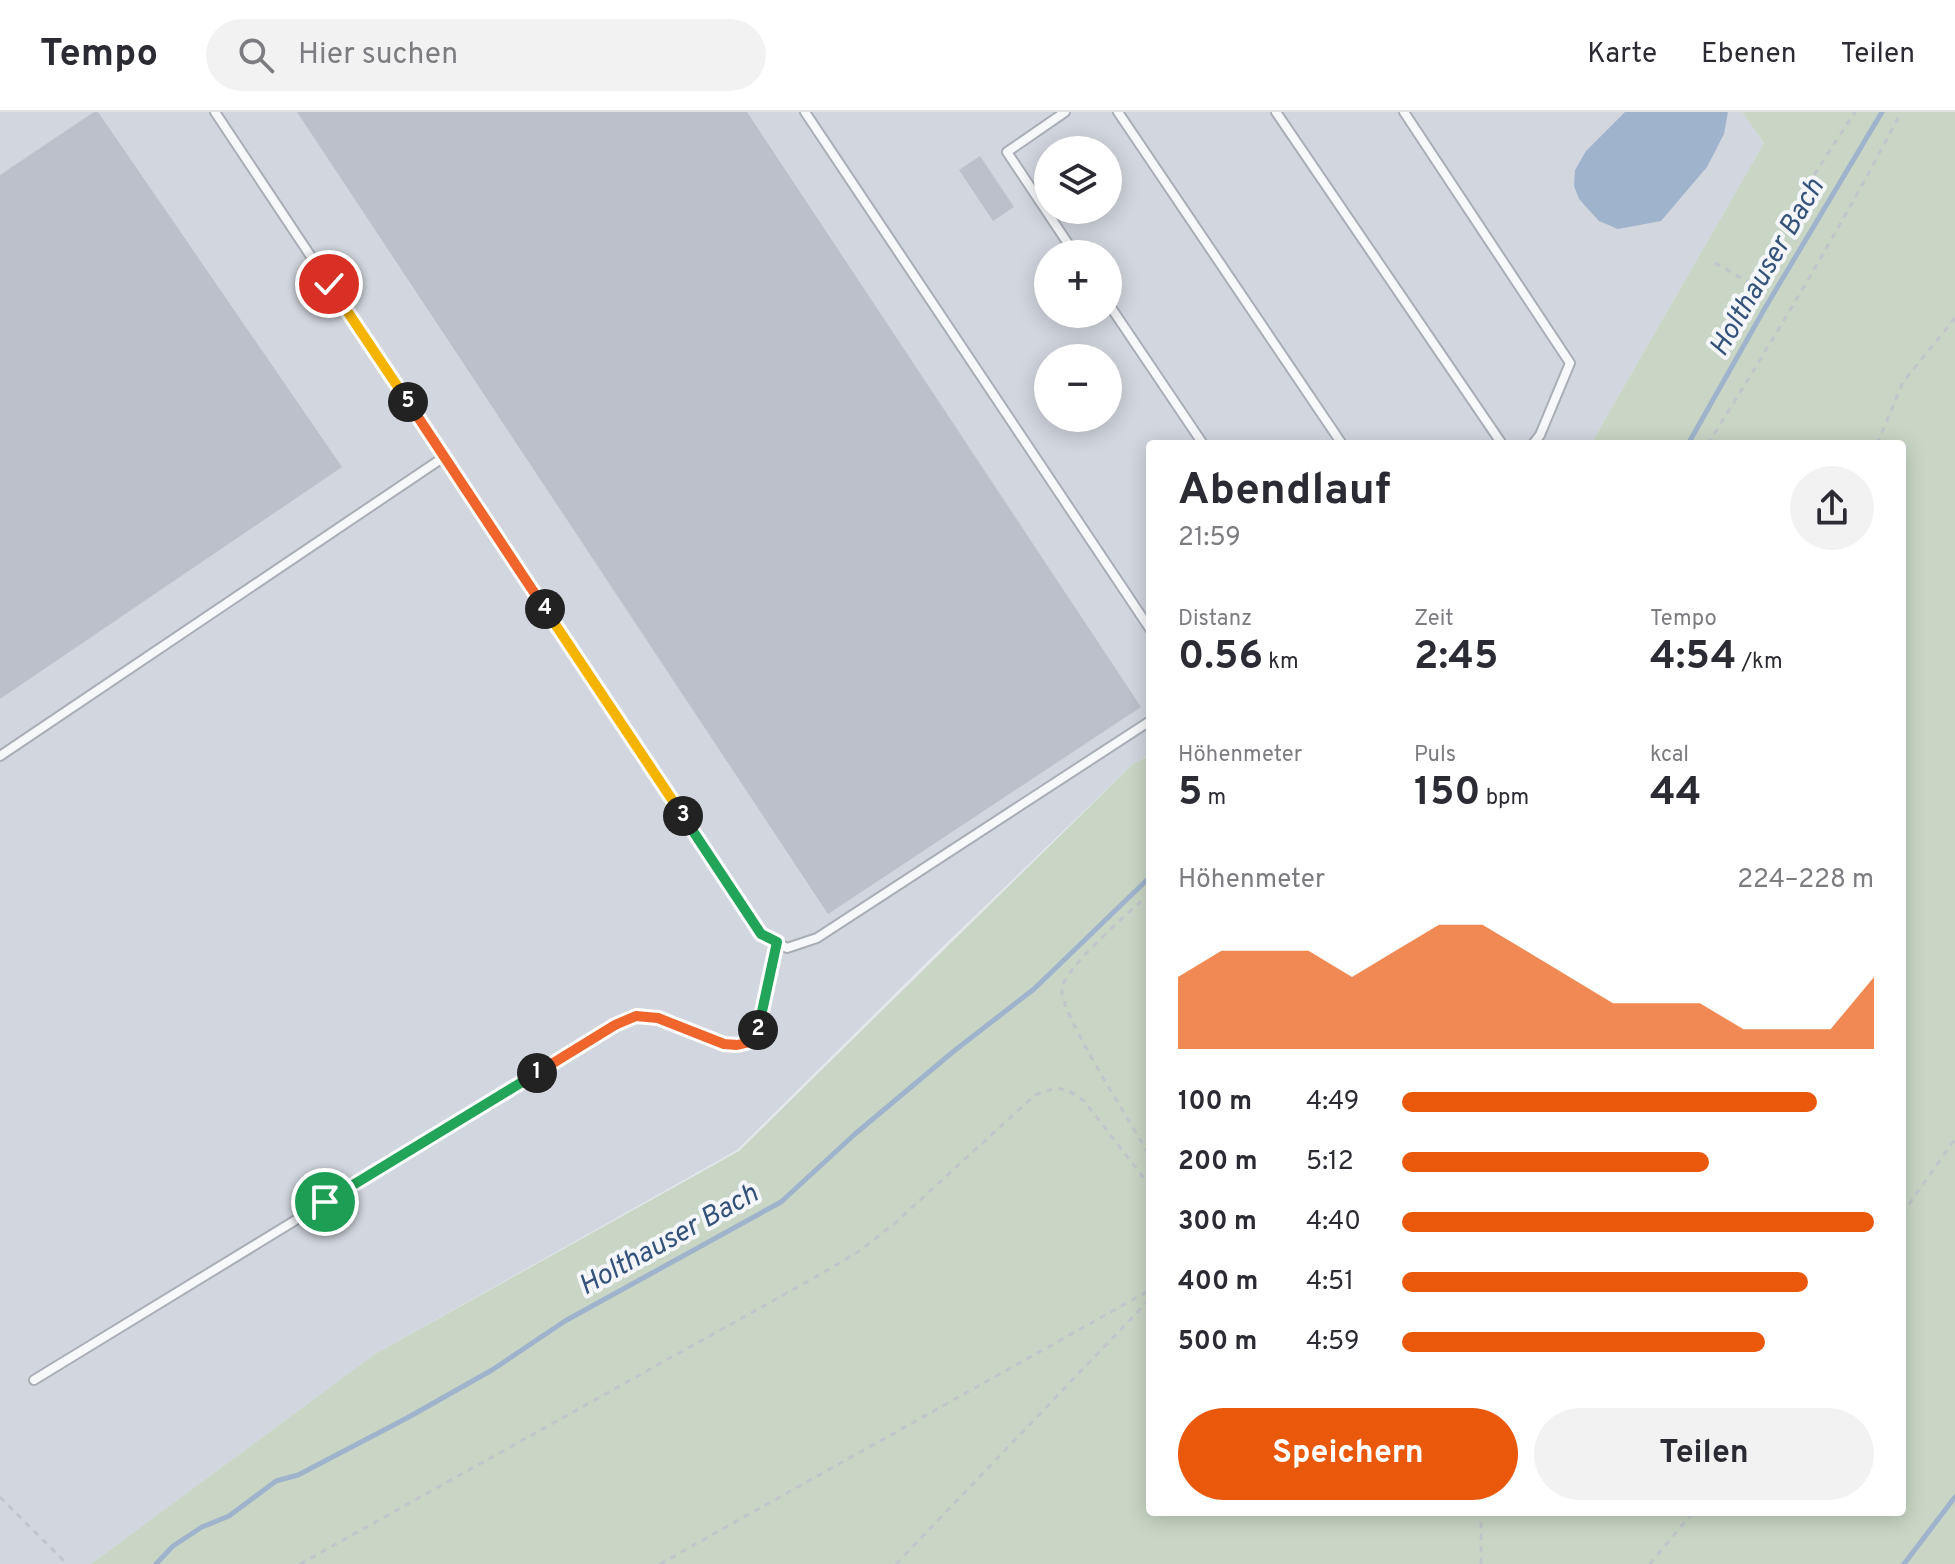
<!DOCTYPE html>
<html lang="de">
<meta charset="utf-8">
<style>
body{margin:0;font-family:Overpass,sans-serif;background:#f2f2f3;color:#2b2b33;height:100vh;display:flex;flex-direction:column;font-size:30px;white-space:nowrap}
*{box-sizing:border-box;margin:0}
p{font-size:26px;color:#7c7c81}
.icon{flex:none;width:44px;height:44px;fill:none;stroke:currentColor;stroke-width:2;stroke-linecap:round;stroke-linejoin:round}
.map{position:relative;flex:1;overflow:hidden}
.details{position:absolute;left:1146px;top:328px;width:760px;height:1076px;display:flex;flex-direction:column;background:#fff;border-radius:8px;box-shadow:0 4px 20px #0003}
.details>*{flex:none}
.fabs{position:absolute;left:1034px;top:24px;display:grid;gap:16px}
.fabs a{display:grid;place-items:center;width:88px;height:88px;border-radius:50%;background:#fff;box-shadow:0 4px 20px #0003;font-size:40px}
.pin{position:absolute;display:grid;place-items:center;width:68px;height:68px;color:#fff;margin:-34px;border:4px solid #fff;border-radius:50%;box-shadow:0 2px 8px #0007}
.km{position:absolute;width:40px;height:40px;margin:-20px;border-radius:50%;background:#222;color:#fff;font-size:22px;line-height:40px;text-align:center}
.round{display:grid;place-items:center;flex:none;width:84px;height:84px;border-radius:42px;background:#f2f2f3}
.summary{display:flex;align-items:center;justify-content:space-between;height:136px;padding:0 32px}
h1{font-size:44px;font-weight:700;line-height:60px}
.figures{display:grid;grid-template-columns:repeat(3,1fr);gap:12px;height:136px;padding:8px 32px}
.figures div{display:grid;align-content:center}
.figures b{font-size:40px;font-weight:700}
.figures small{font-size:22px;font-weight:400}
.figures p{font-size:22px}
.chart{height:224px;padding:16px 32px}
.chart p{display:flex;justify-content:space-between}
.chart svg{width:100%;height:144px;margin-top:8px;fill:#ea580c;opacity:.7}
.primary-button{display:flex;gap:16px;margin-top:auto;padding:16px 32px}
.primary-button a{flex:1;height:92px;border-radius:48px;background:#ea580c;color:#fff;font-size:32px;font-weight:700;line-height:92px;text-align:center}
.primary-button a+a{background:#f2f2f3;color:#2b2b33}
ul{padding:0 32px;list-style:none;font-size:26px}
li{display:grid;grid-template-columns:128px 96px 1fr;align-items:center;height:60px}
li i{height:20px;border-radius:10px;background:#ea580c}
header{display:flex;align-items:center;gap:48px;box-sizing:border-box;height:112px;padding:0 40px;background:#fff;border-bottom:2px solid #e1e1e2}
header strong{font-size:38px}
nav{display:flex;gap:44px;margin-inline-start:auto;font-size:28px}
.search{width:560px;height:72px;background:#f2f2f3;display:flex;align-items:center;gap:20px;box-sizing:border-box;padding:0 28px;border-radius:44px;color:#7c7c81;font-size:30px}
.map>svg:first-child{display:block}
</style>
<header>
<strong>Tempo</strong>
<div class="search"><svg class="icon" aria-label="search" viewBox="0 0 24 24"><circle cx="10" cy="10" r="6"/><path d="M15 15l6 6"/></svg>Hier suchen</div>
<nav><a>Karte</a><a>Ebenen</a><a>Teilen</a></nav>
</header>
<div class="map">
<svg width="1955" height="1452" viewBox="0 0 1955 1452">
<rect width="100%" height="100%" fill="#e4e7ec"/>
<!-- built -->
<path fill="#d2d6de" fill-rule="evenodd" d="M0,0h1742l22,31 -173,301h-441v310l-17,10 -200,192 -196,194 -362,204 -284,210h-91zM1048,38h60v60h-60zM1048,142h60v60h-60zM1048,246h60v60h-60z"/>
<!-- green -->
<polygon fill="#c9d6c5" points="1742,0 1955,0 1955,1452 91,1452 375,1242 739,1039 1133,652 1150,643 1150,1400 1902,1400 1902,332 1591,332 1764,31"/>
<!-- water -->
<polygon fill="#9fb4cc" points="1625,0 1728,0 1724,22 1707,55 1661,109 1618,117 1599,109 1579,87 1574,74 1575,58 1586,39"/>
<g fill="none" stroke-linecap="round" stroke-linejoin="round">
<!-- stream -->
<g stroke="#9fb4cc" stroke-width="5">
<polyline points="1688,332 1765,196 1882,0"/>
<polyline points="156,1452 173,1434 202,1415 229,1404 276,1369 298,1363 407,1306 492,1258 565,1209 781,1090 855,1022 954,939 1034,877 1150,765"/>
<polyline points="1904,1452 1955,1385"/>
</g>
</g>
<!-- building -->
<g fill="#bbc0ca">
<polygon points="94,0 98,0 342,355 0,587 0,63"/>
<polygon points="297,0 747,0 1141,595 828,802"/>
<polygon points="980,44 1014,95 993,109 959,58"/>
</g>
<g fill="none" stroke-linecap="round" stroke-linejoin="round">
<defs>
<g id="service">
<polyline points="215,0 761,822 787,836 817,826 1150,609"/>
<polyline points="805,0 1150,517"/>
<polyline points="1065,0 1007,40 1075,142"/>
<polyline points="1118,0 1342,332"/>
<polyline points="1276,0 1502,332"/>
<polyline points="1404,0 1570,251 1540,323 1533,332"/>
<polyline points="1108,191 1203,332"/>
<polyline points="0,644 444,345"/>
<path d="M34,1268l581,-355c8,-4 16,-9 24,-9 29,0 90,40 111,25 4,-2 5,-7 8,-10l19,-89"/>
</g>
</defs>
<!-- service casing -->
<use href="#service" stroke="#a9aeb7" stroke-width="12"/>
<!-- path -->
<g stroke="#c2c5cb" stroke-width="3" stroke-dasharray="6 6" stroke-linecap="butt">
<polyline points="1715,151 1752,172 1810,69 1855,0"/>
<path d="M1708,332c68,-109 134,-218 193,-332"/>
<polyline points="1877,332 1903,270 1955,206"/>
<path d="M1150,781c-18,17 -84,73 -88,95 -4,24 73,140 88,169"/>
<polyline points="1902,1102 1955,1027"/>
<polyline points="0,1385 67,1452"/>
<path d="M300,1452l521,-290 40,-24 33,-26 141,-129c23,-9 29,-9 49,6l66,85"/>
<polyline points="660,1452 1150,1178"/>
<polyline points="896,1452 1150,1187"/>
<polyline points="1481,1452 1481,1400"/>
<polyline points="1650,1452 1693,1400"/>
</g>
<!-- service -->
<use href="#service" stroke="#f7f8fa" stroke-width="8"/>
</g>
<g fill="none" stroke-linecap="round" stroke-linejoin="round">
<defs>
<polyline id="split-1" points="325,1090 537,961"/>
<polyline id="split-2" points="537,961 615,913 636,904 658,906 724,932 737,933 750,930 758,918"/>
<polyline id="split-3" points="683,704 761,822 777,830 758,918"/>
<polyline id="split-4" points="545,497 683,704"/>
<polyline id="split-5" points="408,290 545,497"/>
<polyline id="split-6" points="329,172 408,290"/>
</defs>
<!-- split-1 casing -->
<use href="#split-1" stroke="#fff" stroke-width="16"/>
<!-- split-2 casing -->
<use href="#split-2" stroke="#fff" stroke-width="16"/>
<!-- split-3 casing -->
<use href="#split-3" stroke="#fff" stroke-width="16"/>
<!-- split-4 casing -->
<use href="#split-4" stroke="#fff" stroke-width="16"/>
<!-- split-5 casing -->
<use href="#split-5" stroke="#fff" stroke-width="16"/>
<!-- split-6 casing -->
<use href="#split-6" stroke="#fff" stroke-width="16"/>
<!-- split-1 -->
<use href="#split-1" stroke="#22a559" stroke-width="10"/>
<!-- split-2 -->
<use href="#split-2" stroke="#f0652b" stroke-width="10"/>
<!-- split-3 -->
<use href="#split-3" stroke="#22a559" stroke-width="10"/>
<!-- split-4 -->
<use href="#split-4" stroke="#f5b400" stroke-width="10"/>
<!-- split-5 -->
<use href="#split-5" stroke="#f0652b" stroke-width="10"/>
<!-- split-6 -->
<use href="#split-6" stroke="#f5b400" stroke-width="10"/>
</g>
<g text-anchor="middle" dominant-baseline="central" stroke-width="8" stroke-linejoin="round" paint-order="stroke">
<!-- water labels -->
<g font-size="28" font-style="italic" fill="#34527a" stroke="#f4f6f9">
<text transform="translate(1768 156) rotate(-60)">Holthauser Bach</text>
<text transform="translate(669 1129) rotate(-29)">Holthauser Bach</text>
</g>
</g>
</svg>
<div class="fabs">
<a><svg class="icon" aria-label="layers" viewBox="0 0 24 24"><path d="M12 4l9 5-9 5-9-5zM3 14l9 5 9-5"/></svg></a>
<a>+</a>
<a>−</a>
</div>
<div class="pin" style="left:325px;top:1090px;background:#1e9e55"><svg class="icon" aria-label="arrive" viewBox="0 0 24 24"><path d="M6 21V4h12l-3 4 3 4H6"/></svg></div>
<div class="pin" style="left:329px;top:172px;background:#d93025"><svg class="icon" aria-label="check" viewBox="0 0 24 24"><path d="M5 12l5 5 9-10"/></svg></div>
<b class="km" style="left:537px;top:961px">1</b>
<b class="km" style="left:758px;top:918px">2</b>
<b class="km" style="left:683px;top:704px">3</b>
<b class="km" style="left:545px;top:497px">4</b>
<b class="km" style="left:408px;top:290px">5</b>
<section class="details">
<div class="summary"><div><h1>Abendlauf</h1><p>21:59</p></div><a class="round"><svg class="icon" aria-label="share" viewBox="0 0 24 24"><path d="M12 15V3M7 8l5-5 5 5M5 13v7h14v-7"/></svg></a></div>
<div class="figures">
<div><p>Distanz</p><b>0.56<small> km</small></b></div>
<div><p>Zeit</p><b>2:45</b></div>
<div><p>Tempo</p><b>4:54<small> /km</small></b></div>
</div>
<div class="figures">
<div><p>Höhenmeter</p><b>5<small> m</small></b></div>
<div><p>Puls</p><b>150<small> bpm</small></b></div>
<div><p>kcal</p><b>44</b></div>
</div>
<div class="chart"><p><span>Höhenmeter</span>224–228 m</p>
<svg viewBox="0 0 160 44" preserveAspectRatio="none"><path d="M0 44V22L10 14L20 14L30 14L40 22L50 14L60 6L70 6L80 14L90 22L100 30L110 30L120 30L130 38L140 38L150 38L160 22V44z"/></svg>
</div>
<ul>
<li><b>100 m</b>4:49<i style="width:88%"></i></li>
<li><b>200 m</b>5:12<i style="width:65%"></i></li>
<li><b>300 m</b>4:40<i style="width:100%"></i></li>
<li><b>400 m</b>4:51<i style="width:86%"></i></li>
<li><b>500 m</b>4:59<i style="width:77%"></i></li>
</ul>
<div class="primary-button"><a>Speichern</a><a>Teilen</a></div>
</section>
</div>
